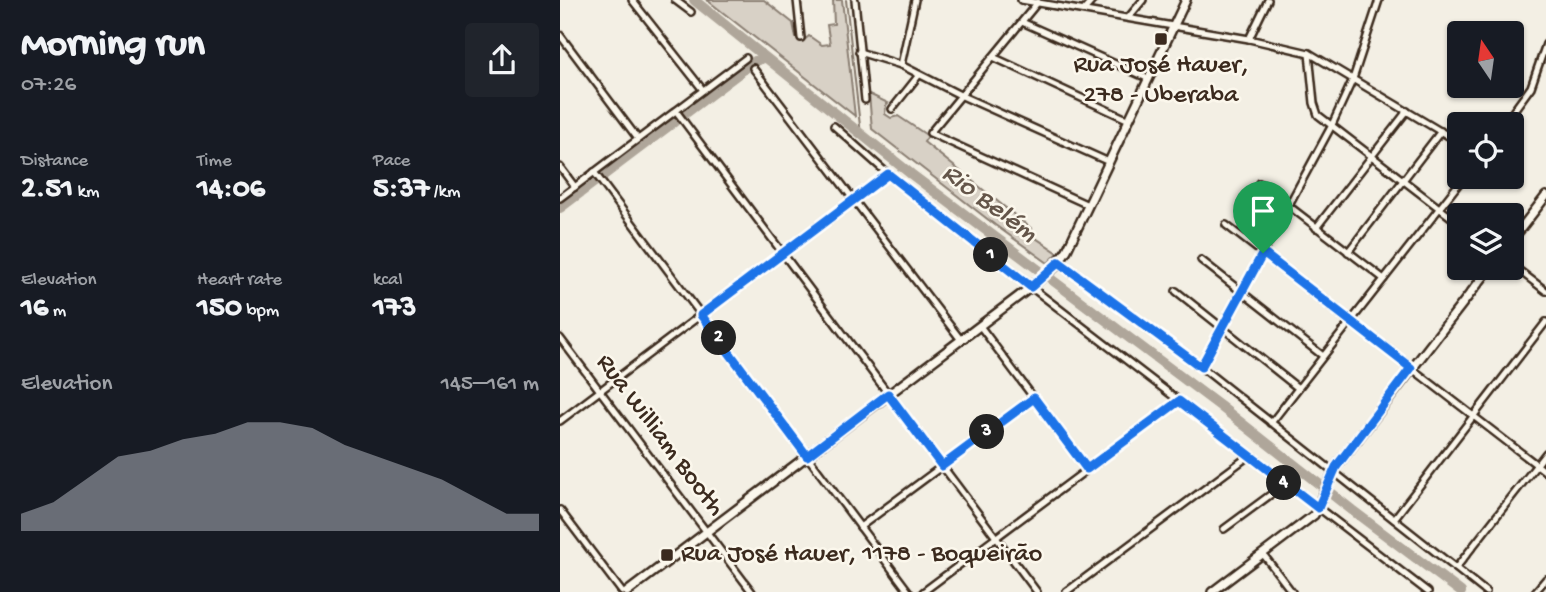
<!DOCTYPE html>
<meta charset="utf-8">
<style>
body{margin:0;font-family:"Gochi Hand",sans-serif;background:#20242c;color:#f1f3f6;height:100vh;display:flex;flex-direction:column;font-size:26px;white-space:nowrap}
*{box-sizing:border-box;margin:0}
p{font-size:23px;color:#9ea1a6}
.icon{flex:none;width:38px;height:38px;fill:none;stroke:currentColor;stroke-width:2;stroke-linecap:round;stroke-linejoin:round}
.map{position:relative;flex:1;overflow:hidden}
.panel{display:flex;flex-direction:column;background:#171b24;width:560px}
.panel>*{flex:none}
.needle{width:46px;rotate:347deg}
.controls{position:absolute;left:887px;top:21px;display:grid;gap:14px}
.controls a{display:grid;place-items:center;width:77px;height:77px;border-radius:7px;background:#171b24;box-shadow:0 2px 5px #0004;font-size:35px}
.pin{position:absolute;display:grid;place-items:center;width:60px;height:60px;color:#fff;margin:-72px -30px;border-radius:50% 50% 50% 0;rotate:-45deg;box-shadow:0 0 7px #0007}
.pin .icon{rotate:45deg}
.km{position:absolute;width:35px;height:35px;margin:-18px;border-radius:50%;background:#222;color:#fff;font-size:19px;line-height:35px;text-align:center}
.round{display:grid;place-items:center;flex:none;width:74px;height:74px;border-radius:7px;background:#20242c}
.overview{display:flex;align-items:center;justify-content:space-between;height:119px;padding:0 21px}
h1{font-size:38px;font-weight:700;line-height:52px}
.stats{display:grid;grid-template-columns:repeat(3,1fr);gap:10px;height:119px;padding:7px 21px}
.stats div{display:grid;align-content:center}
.stats b{font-size:30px;font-weight:700}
.stats small{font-size:19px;font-weight:400}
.stats p{font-size:19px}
.chart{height:196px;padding:14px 21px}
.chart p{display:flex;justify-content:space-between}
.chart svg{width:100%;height:126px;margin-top:7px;fill:#8c9099;opacity:.7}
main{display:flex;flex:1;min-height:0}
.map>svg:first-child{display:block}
</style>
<main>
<section class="panel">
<div class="overview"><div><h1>Morning run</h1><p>07:26</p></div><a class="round"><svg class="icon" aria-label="share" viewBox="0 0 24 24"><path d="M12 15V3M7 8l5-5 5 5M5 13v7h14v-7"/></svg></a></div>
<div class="stats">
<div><p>Distance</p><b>2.51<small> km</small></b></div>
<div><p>Time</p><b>14:06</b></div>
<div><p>Pace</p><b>5:37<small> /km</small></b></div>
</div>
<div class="stats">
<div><p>Elevation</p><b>16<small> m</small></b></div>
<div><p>Heart rate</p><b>150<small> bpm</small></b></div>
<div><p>kcal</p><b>173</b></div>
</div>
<div class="chart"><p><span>Elevation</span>145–161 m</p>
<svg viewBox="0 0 160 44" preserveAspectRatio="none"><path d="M0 44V38L10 34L20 26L30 18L40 16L50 12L60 10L70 6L80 6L90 8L100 14L110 18L120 22L130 26L140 32L150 38L160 38V44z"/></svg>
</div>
</section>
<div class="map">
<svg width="986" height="592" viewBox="0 0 986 592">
<rect width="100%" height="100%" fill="#f3efe4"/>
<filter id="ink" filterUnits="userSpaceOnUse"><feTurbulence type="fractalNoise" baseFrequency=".0143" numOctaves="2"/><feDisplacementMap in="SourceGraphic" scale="14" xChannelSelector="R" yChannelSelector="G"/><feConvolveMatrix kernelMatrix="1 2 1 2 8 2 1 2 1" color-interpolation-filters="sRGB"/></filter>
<g filter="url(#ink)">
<!-- green -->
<g fill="#d8d1c6" stroke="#8a7e72" stroke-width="2">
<polygon points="147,0 204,0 233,23 236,38 243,41 249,36 262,45 270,44 267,25 274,24 273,0 282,0 295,116"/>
<polygon points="309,94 328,103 326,105 325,114 331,118 338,116 368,136 364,142 472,229 470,234 498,253 488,263 435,225 312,129"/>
</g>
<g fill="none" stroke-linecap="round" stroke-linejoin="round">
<!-- stream -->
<polyline stroke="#817468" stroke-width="2" points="286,0 301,135"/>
<!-- river -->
<g stroke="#afa69a" stroke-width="10">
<polyline points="134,0 351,174 660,406 792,510 901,592"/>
<polyline points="0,208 195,61 204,58"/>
</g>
<defs>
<g id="minor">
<polyline points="72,0 143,90"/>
<polyline points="115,0 131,12"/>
<polyline points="237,0 241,38"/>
<polyline points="295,0 305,100"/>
<polyline points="461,0 689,39 749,53 900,143"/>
<polyline points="478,2 370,133 528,205"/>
<polyline points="524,10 533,0"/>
<polyline points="568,18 583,0"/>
<polyline points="462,22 589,79"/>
<polyline points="0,35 78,139"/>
<polyline points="689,39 708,0"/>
<polyline points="299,52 341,65 402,96 549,162"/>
<polyline points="749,53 754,103 758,115 900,224"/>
<polyline points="433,57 569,120"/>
<polyline points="341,65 355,0"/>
<polyline points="193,68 401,340"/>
<polyline points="332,109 359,75"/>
<polyline points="116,111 477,592"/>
<polyline points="944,124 971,87 986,44"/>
<polyline points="274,126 328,174 471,287 868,592"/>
<polyline points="0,167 15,187"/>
<polyline points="34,172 349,592"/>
<polyline points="699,183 824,279"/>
<polyline points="0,198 186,58"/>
<polyline points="666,225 986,472"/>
<polyline points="756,228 847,111"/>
<polyline points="788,252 881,131"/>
<polyline points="641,260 763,356"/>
<polyline points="499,262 641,367 926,592"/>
<polyline points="952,265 986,291"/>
<polyline points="616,291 738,388"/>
<polyline points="420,326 527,469"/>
<polyline points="0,338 192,592"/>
<polyline points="641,367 771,127 793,79 819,0"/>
<polyline points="0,421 328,174"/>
<polyline points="711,423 904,177"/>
<polyline points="0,510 62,592"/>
<polyline points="834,519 986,322"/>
<polyline points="300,527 474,398"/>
<polyline points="664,529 725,484"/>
<polyline points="703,554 732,592"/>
<polyline points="896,568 986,453"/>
<polyline points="363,592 619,401"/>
<polyline points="506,592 690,455"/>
<polyline points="975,592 986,579"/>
</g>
<g id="major">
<polyline points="952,240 986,196"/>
<polyline points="67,592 471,287 496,266 507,250 626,0"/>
<polyline points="652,592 754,515 776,467 930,268"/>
</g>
</defs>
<!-- minor casing -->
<use href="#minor" stroke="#3b2a1e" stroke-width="10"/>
<!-- major casing -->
<use href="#major" stroke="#3b2a1e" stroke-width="12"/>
<!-- minor -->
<use href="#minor" stroke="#fbf7ec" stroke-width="5"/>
<!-- major -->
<use href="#major" stroke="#fbf7ec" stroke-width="7"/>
</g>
</g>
<g fill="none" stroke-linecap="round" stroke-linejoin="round" filter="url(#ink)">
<defs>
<polygon id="route" points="328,174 471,287 499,262 641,367 703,253 851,368 776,467 758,508 619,401 527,469 474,398 382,466 328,394 247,456 141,315"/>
</defs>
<!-- route casing -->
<use href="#route" stroke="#fff" stroke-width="14"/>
<!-- route -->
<use href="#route" stroke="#1a73e8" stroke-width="9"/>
</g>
<!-- markers -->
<g fill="#3b2a1e" stroke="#fbf7ec" stroke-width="2.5">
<rect x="594" y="32" width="14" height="14" rx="3.5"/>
<rect x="100" y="548" width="14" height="14" rx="3.5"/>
</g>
<g text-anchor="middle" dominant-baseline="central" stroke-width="5" stroke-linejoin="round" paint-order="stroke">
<!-- poi labels -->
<g font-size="26" fill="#3b2a1e" stroke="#fbf7ec">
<text x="601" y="66">Rua José Hauer,<tspan x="601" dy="30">278 - Uberaba</tspan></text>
<text x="121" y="555" text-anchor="start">Rua José Hauer, 1178 - Boqueirão</text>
</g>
<!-- street labels -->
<g font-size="26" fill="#3b2a1e" stroke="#fbf7ec">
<text transform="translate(99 436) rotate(53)">Rua William Booth</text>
</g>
<!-- water labels -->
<g font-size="28" font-style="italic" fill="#645549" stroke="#fbf7ec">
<text transform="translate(429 204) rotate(37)">Rio Belém</text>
</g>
</g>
</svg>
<div class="controls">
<a><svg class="needle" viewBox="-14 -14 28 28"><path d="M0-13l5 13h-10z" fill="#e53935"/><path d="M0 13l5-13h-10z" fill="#9ea1a6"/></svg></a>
<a><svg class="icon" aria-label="locate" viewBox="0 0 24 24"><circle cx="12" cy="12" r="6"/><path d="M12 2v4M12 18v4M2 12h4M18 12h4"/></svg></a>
<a><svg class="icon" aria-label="layers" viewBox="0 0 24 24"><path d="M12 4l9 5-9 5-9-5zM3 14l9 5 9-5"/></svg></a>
</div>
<div class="pin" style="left:703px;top:253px;background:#1e9e55"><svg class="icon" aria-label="arrive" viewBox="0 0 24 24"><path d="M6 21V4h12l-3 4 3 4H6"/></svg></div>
<b class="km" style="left:431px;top:255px">1</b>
<b class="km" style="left:159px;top:338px">2</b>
<b class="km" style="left:427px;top:432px">3</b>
<b class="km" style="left:724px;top:483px">4</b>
</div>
</main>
